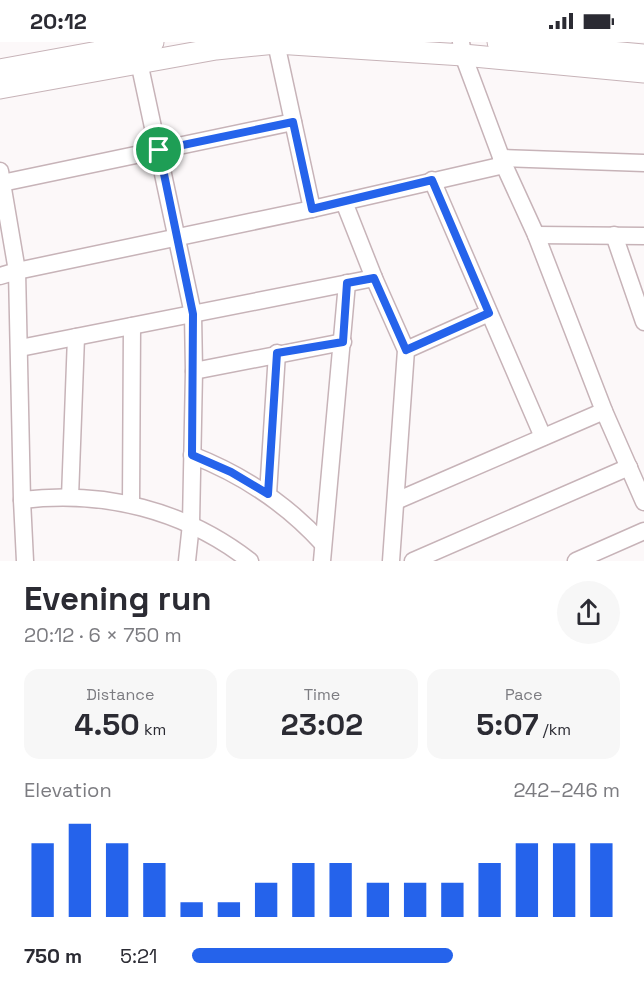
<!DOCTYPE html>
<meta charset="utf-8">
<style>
body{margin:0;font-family:"Space Grotesk",sans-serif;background:#f7f7f7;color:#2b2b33;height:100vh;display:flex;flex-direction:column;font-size:22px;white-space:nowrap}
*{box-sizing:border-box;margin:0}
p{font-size:20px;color:#7c7c81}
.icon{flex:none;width:33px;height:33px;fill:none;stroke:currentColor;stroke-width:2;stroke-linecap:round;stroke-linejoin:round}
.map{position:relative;height:519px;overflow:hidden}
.side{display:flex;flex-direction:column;background:#fff;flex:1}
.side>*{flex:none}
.pin{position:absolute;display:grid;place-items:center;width:51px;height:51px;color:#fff;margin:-26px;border:3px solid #fff;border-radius:50%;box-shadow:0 2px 6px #0007}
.round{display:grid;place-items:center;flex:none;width:63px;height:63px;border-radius:32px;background:#f7f7f7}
.summary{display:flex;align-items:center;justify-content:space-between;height:102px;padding:0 24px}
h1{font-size:33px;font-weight:700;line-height:45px}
.metrics{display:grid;grid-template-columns:repeat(3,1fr);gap:9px;height:102px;padding:6px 24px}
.metrics div{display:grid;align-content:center;border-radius:15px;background:#f7f7f7;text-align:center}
.metrics b{font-size:30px;font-weight:700}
.metrics small{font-size:16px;font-weight:400}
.metrics p{font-size:16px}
.chart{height:168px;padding:12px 24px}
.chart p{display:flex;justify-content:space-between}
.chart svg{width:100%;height:108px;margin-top:6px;stroke:#2563eb;stroke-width:6}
ul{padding:0 24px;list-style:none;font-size:20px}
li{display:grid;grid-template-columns:96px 72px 1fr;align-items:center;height:45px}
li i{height:15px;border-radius:8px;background:#2563eb}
.status{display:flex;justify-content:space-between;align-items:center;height:42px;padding:0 30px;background:#fff;direction:ltr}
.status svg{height:16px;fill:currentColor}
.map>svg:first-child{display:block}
</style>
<div class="status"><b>20:12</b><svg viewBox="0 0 49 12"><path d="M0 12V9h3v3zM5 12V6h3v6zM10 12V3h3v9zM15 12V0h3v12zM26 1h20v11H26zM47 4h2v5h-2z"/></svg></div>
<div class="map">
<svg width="644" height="519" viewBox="0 0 644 519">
<rect width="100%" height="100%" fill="#fcf8f9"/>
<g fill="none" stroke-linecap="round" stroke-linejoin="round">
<defs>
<g id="minor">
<polyline points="461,0 463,13 504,123 536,193 604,369 644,460"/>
<polyline points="276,1 312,167"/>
<polyline points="139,20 193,272 194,329 191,482 187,519"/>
<polyline points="501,116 644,121"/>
<polyline points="0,129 17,229 22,458 25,519"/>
<polyline points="432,138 543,395"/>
<polyline points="2,141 293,80"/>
<polyline points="344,160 374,236 406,308 391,519"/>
<polyline points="536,193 644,194"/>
<polyline points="614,193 644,280"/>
<polyline points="0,234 17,229 312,167 504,123"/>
<polyline points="20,306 374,236"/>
<polyline points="406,308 489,271"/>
<polyline points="194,329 343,300"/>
<path d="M192,413c51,20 94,48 131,89"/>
<polyline points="268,452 277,311"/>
<polyline points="70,455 76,295"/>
<path d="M22,458c82,-10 162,10 228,61"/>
<polyline points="396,459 604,369"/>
<polyline points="131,462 132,284"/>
<polyline points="322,519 347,241"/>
<polyline points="413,519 629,425"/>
<polyline points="576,519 644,489"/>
</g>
<g id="major">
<polyline points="498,0 644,13"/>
<polyline points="0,28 153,0"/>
<polyline points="0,46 216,7 276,1 463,13 644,30"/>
</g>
</defs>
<!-- minor casing -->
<use href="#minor" stroke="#c7b3b8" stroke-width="19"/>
<!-- major casing -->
<use href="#major" stroke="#c7b3b8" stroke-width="23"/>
<!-- minor -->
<use href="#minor" stroke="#fff" stroke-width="16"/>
<!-- major -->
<use href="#major" stroke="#fff" stroke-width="21"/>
</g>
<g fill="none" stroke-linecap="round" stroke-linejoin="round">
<defs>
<polygon id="route" points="293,80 312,167 432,138 489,271 406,308 374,236 347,241 343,300 277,311 268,452 231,430 192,413 193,272 159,108"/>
</defs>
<!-- route casing -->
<use href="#route" stroke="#fff" stroke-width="12"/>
<!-- route -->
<use href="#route" stroke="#2563eb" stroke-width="8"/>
</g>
</svg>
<div class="pin" style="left:159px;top:108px;background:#1e9e55"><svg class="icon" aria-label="arrive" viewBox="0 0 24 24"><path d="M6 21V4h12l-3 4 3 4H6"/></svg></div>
</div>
<section class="side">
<div class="summary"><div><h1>Evening run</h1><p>20:12 · 6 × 750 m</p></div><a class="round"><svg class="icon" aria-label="share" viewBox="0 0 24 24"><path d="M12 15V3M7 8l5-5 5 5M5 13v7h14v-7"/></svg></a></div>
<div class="metrics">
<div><p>Distance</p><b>4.50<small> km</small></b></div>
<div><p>Time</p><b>23:02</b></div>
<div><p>Pace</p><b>5:07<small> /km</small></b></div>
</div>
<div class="chart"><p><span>Elevation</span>242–246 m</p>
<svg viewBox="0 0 160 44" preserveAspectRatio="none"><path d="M5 44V14M15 44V6M25 44V14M35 44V22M45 44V38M55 44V38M65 44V30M75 44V22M85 44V22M95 44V30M105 44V30M115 44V30M125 44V22M135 44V14M145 44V14M155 44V14"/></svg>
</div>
<ul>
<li><b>750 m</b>5:21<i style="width:61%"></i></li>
</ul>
</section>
